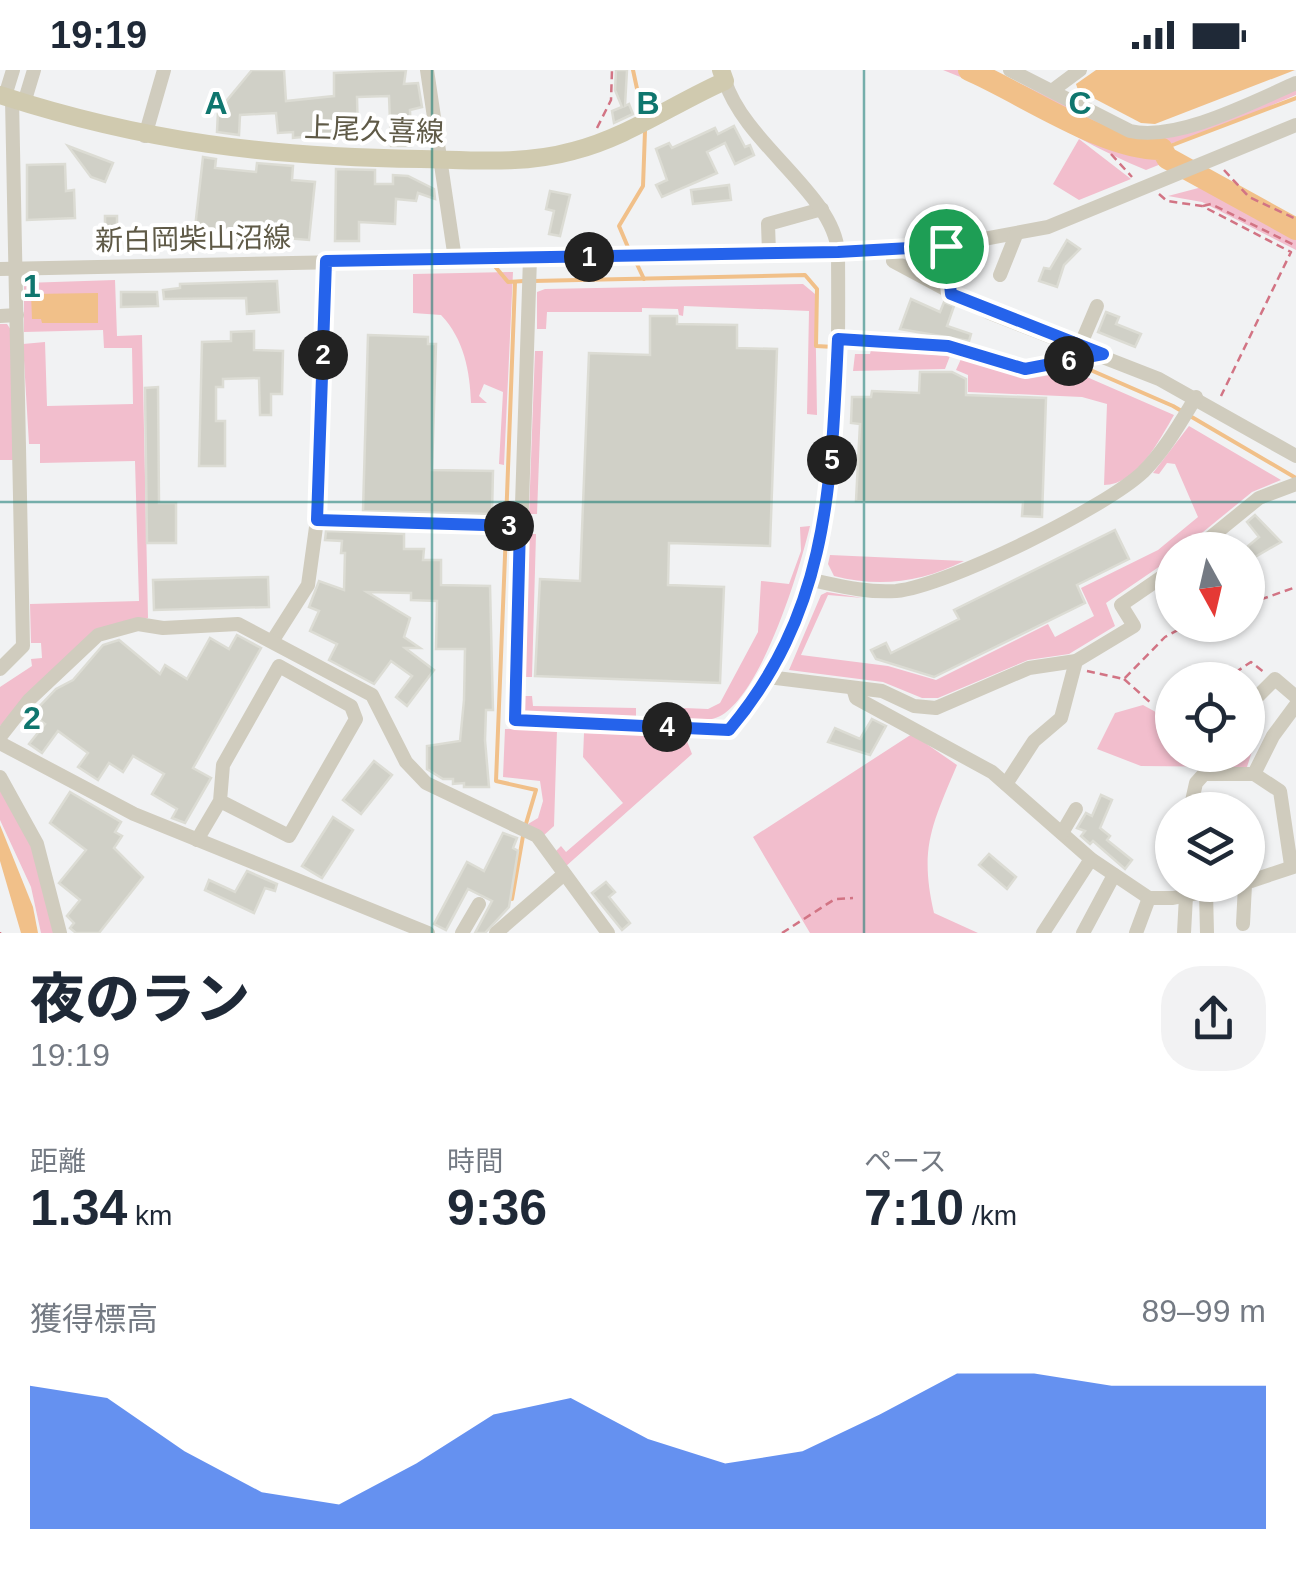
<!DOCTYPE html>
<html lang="ja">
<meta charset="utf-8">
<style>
body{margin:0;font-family:Helvetica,"Noto Sans JP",sans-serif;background:#f2f2f3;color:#1f2937;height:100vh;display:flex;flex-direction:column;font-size:38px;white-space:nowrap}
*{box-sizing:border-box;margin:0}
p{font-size:32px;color:#747a83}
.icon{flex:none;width:55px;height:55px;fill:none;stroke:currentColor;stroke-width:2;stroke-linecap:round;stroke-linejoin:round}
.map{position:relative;height:863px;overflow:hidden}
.side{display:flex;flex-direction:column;background:#fff;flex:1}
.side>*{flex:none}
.needle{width:65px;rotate:172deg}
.fabs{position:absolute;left:1155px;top:462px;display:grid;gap:20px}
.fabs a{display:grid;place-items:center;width:110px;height:110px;border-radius:50%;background:#fff;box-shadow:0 2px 8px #0004;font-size:50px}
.pin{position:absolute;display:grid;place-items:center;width:85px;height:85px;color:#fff;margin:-42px;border:5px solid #fff;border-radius:50%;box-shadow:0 2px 10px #0007}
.km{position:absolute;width:50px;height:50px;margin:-25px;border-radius:50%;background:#222;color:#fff;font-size:28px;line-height:50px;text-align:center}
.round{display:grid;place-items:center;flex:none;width:105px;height:105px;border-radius:40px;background:#f2f2f3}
.overview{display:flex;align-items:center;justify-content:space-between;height:170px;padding:0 30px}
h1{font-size:55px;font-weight:800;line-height:75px}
.stats{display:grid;grid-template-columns:repeat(3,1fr);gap:15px;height:170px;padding:10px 30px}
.stats div{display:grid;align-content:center}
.stats b{font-size:50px;font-weight:800}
.stats small{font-size:28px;font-weight:400}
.stats p{font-size:28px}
.chart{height:280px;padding:20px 30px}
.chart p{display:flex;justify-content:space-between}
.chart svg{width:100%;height:180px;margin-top:10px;fill:#2563eb;opacity:.7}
.status{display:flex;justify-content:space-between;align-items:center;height:70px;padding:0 50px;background:#fff;direction:ltr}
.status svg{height:28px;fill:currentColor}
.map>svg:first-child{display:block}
</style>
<div class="status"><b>19:19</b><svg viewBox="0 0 49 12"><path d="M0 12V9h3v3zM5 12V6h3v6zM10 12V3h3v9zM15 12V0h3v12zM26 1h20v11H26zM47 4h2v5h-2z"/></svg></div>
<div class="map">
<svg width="1296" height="863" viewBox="0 0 1296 863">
<rect width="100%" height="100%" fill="#f1f2f3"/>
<!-- green -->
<g fill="#f2becd">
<path d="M943,0h20c43,22 151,90 195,83l8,9 -20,8c-69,-28 -132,-73 -203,-100z"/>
<path d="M981,0h11l151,72 57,-15 96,-39v7c-43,17 -110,53 -156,52z"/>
<polygon points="1079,69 1131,109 1079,130 1053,114"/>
<polygon points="1206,116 1296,164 1296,180 1202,132 1168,126"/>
<path d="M513,202l-9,193 -5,-1 4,-72 -19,-8 -5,12 8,7h-16c-1,-32 -7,-64 -30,-88l-28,-2v-39z"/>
<polygon points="115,210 117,266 142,265 148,548 97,559 0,656 0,617 32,596 31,589 42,588 41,573 31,573 30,534 139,531 135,391 40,393 40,374 29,374 23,274 45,272 47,336 133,334 132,278 104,278 103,260 24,262 24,213"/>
<polygon points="803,214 815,224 817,345 807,344 809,241 684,236 683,246 679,245 678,239 642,238 642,242 547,242 546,259 537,259 537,222 545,219"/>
<polygon points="0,254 7,254 13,263 15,390 0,390"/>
<polygon points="871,280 950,286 945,299 853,301 855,284 870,284"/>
<polygon points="535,281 543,281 537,444 529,444"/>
<path d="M961,289l66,20 46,-8 101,44c-14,24 -37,70 -70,70l3,-81 -25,-7 -114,-5v-17l-12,-5z"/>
<polygon points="1189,356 1281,410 1252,422 1192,471 1172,480 1172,488 1106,533 1115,556 1069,584 1028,590 938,628 922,628 883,612 789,600 821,525 827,522 863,528 828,525 801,585 888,596 936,610 1048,554 1055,567 1094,546 1081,518 1158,480 1198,447 1175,394 1167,393 1159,404 1153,403"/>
<path d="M810,456c-11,46 -47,163 -88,189 -17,10 -43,4 -62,3v-11l48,2 12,-6 38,-71 3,-51 28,3 12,-33 -1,-24z"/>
<polygon points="528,464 536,464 532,607 523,607"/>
<path d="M830,485l134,6c-42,21 -84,27 -130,15l-6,-12z"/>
<polygon points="522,626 532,626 533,636 636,638 636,647 527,643 521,637"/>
<polygon points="1143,635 1172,651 1172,685 1248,685 1248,671 1255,672 1247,697 1141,696 1097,679 1115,643"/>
<polygon points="505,659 557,660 554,756 543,766 528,754 538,748 543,731 540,711 503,707"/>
<polygon points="584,663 685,666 692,684 565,797 554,783 561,776 566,782 623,733 583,687"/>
<path d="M912,664l45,31c-25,60 -38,83 -23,148l44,20h-168l-57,-96z"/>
<polygon points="0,715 31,771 57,863 41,863 31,817 0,750"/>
</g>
<!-- water -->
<g fill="#f1c089">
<polygon points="1096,0 1295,0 1155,54 1141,53 1078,20 1076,14"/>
<polygon points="98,223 98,253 42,253 41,249 32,249 31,224"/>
<polygon points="0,755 33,837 38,863 21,863 0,791"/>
</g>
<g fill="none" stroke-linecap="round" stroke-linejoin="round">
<!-- stream -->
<g stroke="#f1c089" stroke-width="4">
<polyline points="633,0 642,42"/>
<polyline points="1162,79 1296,28"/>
<polyline points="630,182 619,156 643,116 645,61"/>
<polyline points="635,190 644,209"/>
<polyline points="493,194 508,212 524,211"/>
<polyline points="533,211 805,205 817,219 816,276 834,277"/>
<polyline points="1079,295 1173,336 1296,408"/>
<polyline points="506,452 515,212"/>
<polyline points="506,461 496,711 536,720 525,757"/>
<polyline points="512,829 523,766"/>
</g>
<!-- river -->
<path stroke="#f1c089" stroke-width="22" d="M969,0c55,24 135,80 193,79l5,9 129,71"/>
</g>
<!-- building -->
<g fill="#d0d0c7" stroke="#dcdcd4" stroke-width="2.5">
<polygon points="252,0 284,0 286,31 334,26 334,3 406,0 404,14 418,13 422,37 410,40 411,76 391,76 389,26 357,27 358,68 335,69 335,64 293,68 293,62 278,63 276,43 240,45 239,65 217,62 218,41"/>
<polygon points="616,0 627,0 625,36 629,34 633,44 614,53 612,41 622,37 615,20"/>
<polygon points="734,56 745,77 750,75 754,85 735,94 725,73 707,82 717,103 662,127 656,115 667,110 656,79 669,73 672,78 715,58 718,64"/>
<polygon points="68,76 113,93 105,112 91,107"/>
<polygon points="203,87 216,89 215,98 256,102 257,93 293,96 292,110 315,112 309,170 285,168 284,175 250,171 249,176 180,175 180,158 195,158"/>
<polygon points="65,94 66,121 74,120 75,148 27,150 27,95"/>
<polygon points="336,99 375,100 375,114 393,114 393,105 408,106 434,119 435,129 418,123 416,131 396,129 395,154 359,152 359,171 335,171"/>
<polygon points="729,115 731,130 693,134 691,120"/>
<polygon points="550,121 570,125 560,166 549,164 554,141 546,139"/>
<polygon points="105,146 117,146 117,159 137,165 137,177 113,178 113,168 105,168"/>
<polygon points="1067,170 1080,179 1064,195 1057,217 1039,211 1044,198 1050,199"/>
<polygon points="277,211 279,242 247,244 246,228 164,229 163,220 180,218 180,214"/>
<polygon points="121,222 157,222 158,236 121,237"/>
<polygon points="911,229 940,242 944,232 954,236 947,256 971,264 969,271 900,259"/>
<polygon points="1106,242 1119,247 1116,254 1141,264 1135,277 1098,262"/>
<polygon points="650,246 677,246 677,254 737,255 737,278 777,279 770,476 669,473 668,515 724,517 720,613 535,606 540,509 580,511 589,283 650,285"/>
<polygon points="254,261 254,280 283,281 282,324 271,324 271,345 260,345 259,308 223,309 223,317 216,317 216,351 225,351 225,396 199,396 202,272 231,271 231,262"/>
<polygon points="368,265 428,267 428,274 436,274 432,400 493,401 492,444 363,441"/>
<polygon points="920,302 952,302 966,309 966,325 1046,328 1042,447 1022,446 1023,432 856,431 860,354 851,353 852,327 871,327 872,321 919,323"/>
<polygon points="158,317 159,433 176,433 176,473 147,473 145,318"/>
<polygon points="1255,445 1281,472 1248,491 1248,476 1259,467 1247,452"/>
<polygon points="1115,460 1129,489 1077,515 1085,533 934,607 876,589 871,580 886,573 891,583 959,549 954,540"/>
<polygon points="326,461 404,464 404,479 424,479 423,490 441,490 441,515 490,516 493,640 486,640 485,670 489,717 464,717 464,713 453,714 453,709 443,709 427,699 427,676 460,671 464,630 465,579 436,579 437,531 411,530 411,523 367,522 410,548 404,567 420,578 405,578 434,600 407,636 396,627 412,606 391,591 374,614 329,590 337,574 310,561 319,541 309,537 319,511 344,520 345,483 341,483 342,471 325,470"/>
<polygon points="268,507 269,537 154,540 153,510"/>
<polygon points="237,565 261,578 193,698 211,708 185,753 172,748 177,739 152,724 164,704 133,686 123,702 109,693 98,710 78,697 88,683 58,661 42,683 29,674 45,654 32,644 56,619 73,610 103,575 119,570 160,604 165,595 187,609 210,568 229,579"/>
<polygon points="872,649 886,656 870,685 828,672 835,658 860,669"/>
<polygon points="374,691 392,705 361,744 343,730"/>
<polygon points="70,722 121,752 115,762 122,766 114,778 143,807 99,863 76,863 70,858 74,853 67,846 80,830 59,813 86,780 50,753"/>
<polygon points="1101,725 1112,730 1100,758 1110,766 1107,770 1132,790 1125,799 1093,771 1090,774 1081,766 1085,761 1077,758 1086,743 1092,746"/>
<polygon points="333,747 353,760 322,808 302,796"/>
<polygon points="503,763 517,768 513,778 518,781 509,837 485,863 475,863 492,831 468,819 446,860 434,854 467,792 484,801"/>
<polygon points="989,784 1016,807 1007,819 979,795"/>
<polygon points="247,801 277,814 275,821 265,818 254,843 205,820 209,810 235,822"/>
<polygon points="606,812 615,822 609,827 630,853 622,860 592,823"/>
</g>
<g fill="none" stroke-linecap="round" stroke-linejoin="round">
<!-- path -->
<g stroke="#d27484" stroke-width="2.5" stroke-dasharray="8 5" stroke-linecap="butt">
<polyline points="597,58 611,30 612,0"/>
<polyline points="1111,84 1132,107"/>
<polyline points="1224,100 1249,127 1296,149"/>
<polyline points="1159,124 1167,131 1202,136 1291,182 1221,326"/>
<polyline points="1203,136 1211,134 1296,176"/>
<polyline points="1248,534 1296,517"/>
<polyline points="1087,601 1124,609 1165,567 1187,555"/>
<polyline points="1124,609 1152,634"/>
<polyline points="1224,610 1251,592 1265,603"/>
<polyline points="0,862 0,863"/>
<polyline points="782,863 835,829 853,828"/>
</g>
<!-- minor -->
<g stroke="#d0ccbe" stroke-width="14">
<polyline points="427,0 455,189"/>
<path d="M1010,0l120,61c46,11 123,-29 166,-48"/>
<polyline points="1053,20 1080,0"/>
<polyline points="5,26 13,0"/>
<polyline points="24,33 34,0"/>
<polyline points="145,66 164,0"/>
<polyline points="946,176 951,224"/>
<polyline points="769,183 768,154 822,139"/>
<path d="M530,188l-15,462 214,10c113,-135 110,-310 109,-478 -4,-58 -93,-108 -113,-171"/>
<polyline points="893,191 990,243 1159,309 1296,386"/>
<polyline points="0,199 838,182 946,176 1048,157 1296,55"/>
<polyline points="1000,205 1016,165"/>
<polyline points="0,246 17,245"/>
<polyline points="837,269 947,276 1025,299 1102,284"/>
<polyline points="1080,276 1097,236"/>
<polyline points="317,450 520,457"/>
<polyline points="1195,480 1259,428 1296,414"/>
<path d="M812,510c28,6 55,13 84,11 51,-5 209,-83 247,-119 22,-22 37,-49 53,-75"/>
<polyline points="273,570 308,515 317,450 327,191"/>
<polyline points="0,599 23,576 12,29"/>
<polyline points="768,607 882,621 914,636 936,638 1029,598 1076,591 1134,556 1121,535 1172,500"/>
<polyline points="853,618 856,628 992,702 1091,789 1149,828 1173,828 1239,815"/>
<polyline points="1250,634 1275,609 1296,627"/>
<polyline points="0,667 29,630 98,565 138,554 163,558 238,554 372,625 406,692 426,713 537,766 608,863"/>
<polyline points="0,673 134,744 428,863"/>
<polyline points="0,707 37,774 60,863"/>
<polyline points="1006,714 1034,671 1061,648 1076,591"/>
<polyline points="1190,740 1196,713 1204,704 1254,704"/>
<polyline points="1062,763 1076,739"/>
<polyline points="197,770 220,731 289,766 356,649 351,636 279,596 223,695 220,731"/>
<polyline points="1291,795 1280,721 1254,704 1273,666 1296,635"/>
<polyline points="1248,812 1296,796"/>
<polyline points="1206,822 1207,863"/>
<polyline points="1243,854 1245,815"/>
<polyline points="462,863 479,834"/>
<polyline points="496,863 563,805"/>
<polyline points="1043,863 1091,789"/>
<polyline points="1083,863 1114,805"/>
<polyline points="1136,863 1149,828"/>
<polyline points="1184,863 1186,826"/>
</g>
<!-- major -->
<path stroke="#d0caaf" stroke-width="18" d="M0,25c145,47 269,62 421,64 50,1 102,6 152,-8 55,-14 100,-47 152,-70l-4,-11"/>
</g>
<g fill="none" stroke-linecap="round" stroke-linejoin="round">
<defs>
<path id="route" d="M946,176l5,48 152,60 -78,15 -77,-23 -110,-7c-7,147 -9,272 -109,391l-214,-10 5,-194 -203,-6 9,-259 512,-9z"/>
</defs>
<!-- route casing -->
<use href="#route" stroke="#fff" stroke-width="20"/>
<!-- route -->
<use href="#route" stroke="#2563eb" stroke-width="12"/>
</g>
<!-- grid -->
<path fill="none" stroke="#0f766e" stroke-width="2.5" stroke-opacity="0.55" d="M432,0v863M864,0v863M0,432h1296"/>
<g text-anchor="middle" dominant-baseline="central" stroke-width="8" stroke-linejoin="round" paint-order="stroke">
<!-- street labels -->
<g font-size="28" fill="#5f5a47" stroke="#fff">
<text transform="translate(374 60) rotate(2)">上尾久喜線</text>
<text transform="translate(193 169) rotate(-1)">新白岡柴山沼線</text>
</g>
</g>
<g font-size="32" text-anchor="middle" font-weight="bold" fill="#0f766e" stroke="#fff" stroke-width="8" stroke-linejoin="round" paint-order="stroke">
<text x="216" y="44">A</text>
<text x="648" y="44">B</text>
<text x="1080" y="44">C</text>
<text x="32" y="227">1</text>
<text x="32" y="659">2</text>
</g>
</svg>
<div class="fabs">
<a><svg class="needle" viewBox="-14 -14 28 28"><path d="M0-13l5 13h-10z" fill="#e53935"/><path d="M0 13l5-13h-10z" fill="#747a83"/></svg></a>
<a><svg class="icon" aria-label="locate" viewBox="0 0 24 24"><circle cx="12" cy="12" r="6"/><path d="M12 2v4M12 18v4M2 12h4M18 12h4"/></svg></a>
<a><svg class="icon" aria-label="layers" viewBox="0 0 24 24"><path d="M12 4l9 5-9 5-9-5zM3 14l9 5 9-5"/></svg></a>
</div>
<div class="pin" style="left:946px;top:176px;background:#1e9e55"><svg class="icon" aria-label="arrive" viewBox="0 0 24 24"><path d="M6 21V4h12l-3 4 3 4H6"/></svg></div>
<b class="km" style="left:589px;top:187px">1</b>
<b class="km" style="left:323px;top:285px">2</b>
<b class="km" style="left:509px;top:456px">3</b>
<b class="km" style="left:667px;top:657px">4</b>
<b class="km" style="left:832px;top:390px">5</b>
<b class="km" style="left:1069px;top:291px">6</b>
</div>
<section class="side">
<div class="overview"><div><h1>夜のラン</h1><p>19:19</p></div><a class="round"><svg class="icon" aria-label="share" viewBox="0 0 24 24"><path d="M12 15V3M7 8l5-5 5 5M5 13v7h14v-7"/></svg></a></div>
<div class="stats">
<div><p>距離</p><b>1.34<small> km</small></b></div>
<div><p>時間</p><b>9:36</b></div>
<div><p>ペース</p><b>7:10<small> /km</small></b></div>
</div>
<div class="chart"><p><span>獲得標高</span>89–99 m</p>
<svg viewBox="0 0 160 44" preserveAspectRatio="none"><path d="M0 44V9L10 12L20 25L30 35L40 38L50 28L60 16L70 12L80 22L90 28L100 25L110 16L120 6L130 6L140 9L150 9L160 9V44z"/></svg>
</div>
</section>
